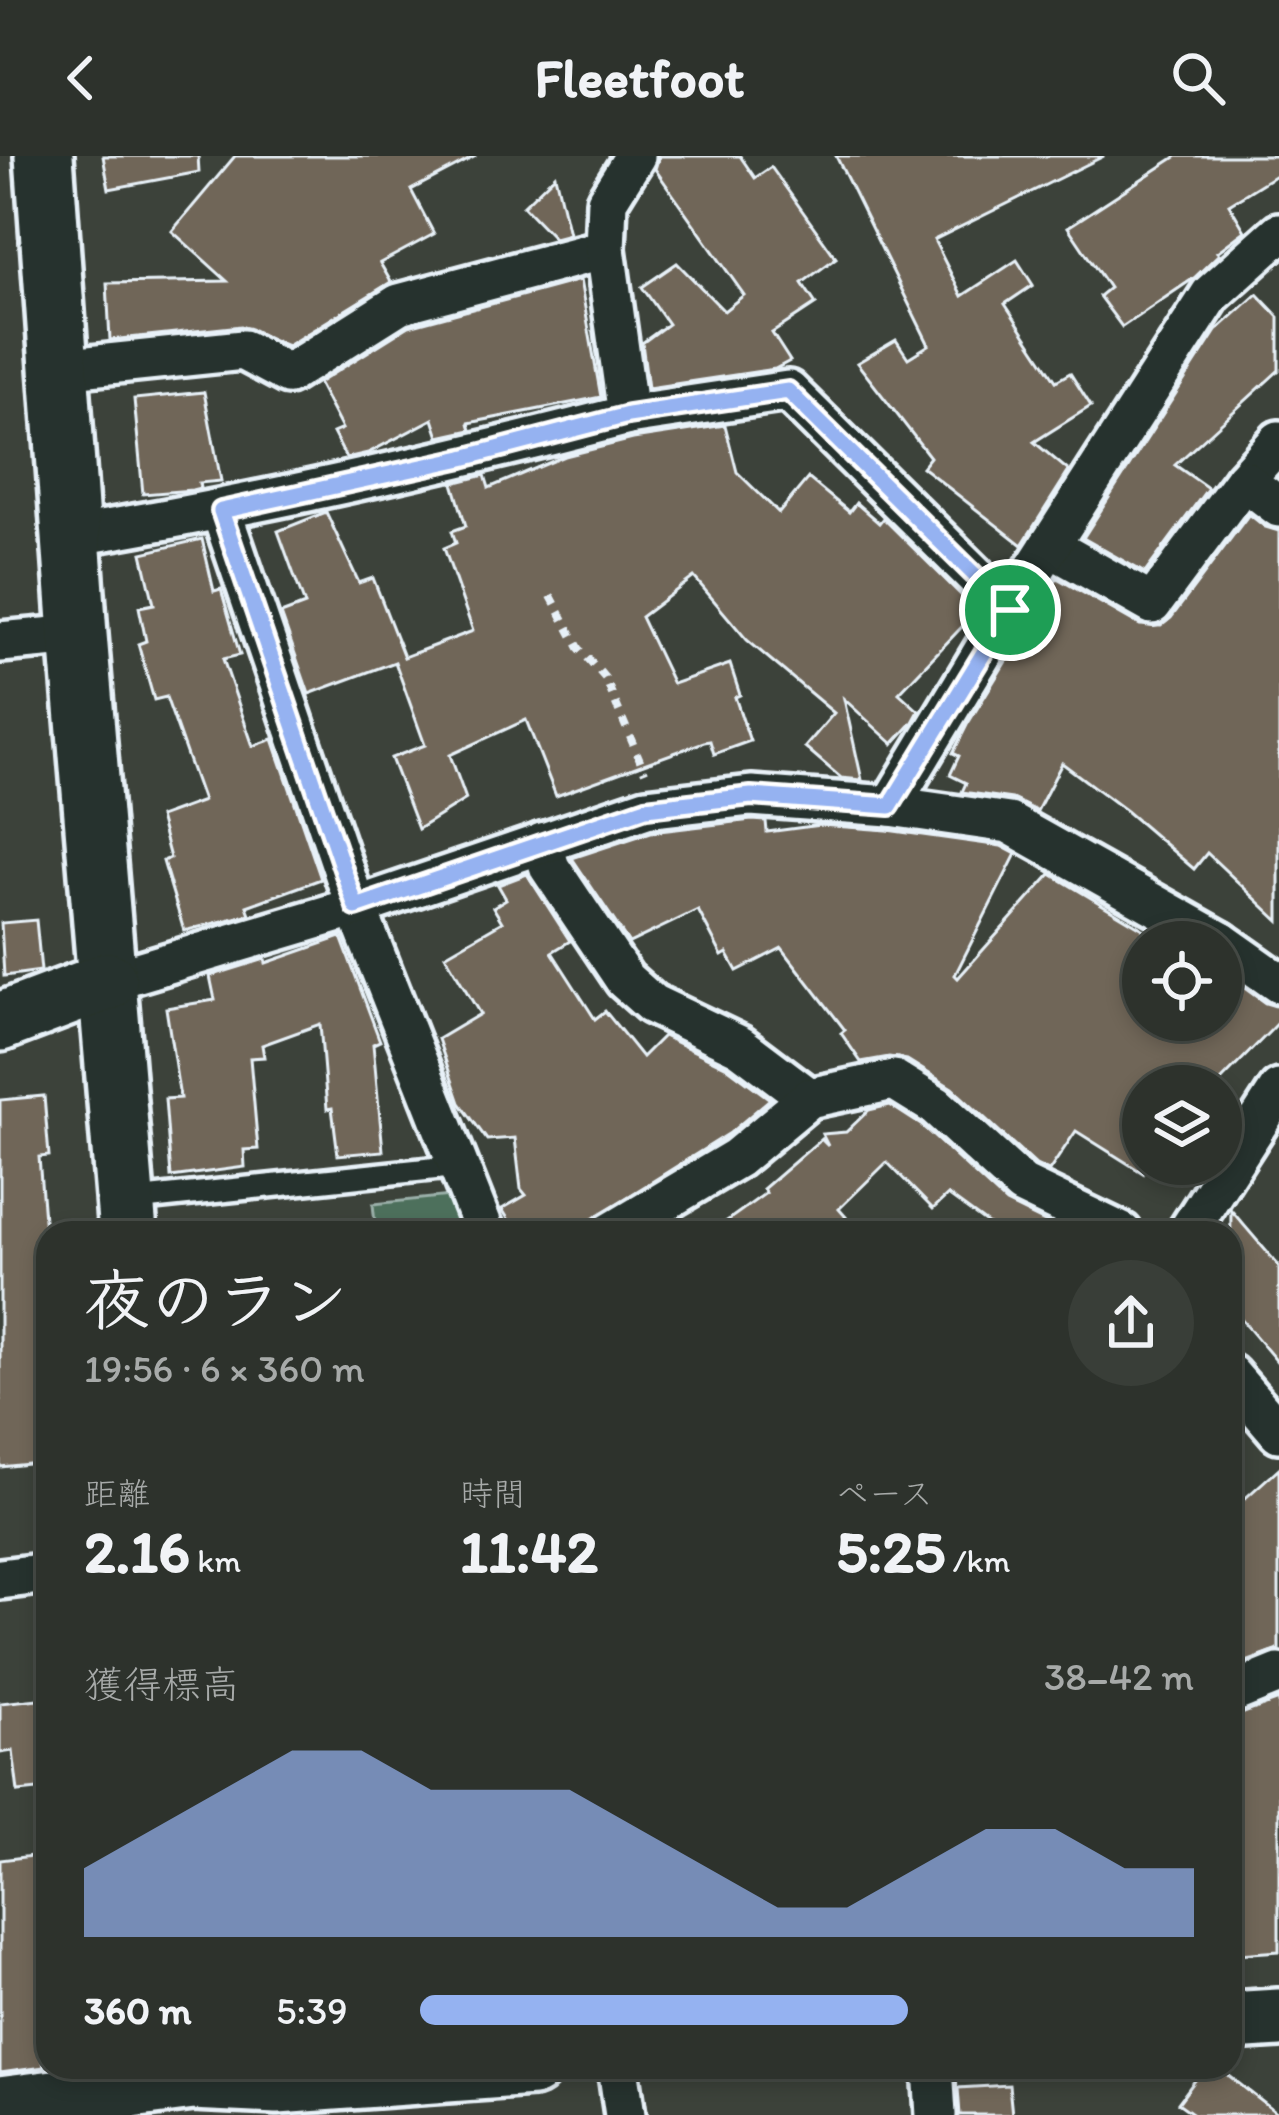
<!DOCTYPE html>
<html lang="ja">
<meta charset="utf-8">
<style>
body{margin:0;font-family:Itim,"Klee One",sans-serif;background:#393e38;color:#f1f3f6;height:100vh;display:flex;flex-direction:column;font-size:45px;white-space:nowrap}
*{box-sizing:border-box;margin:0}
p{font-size:39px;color:#a7aaa9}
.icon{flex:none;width:66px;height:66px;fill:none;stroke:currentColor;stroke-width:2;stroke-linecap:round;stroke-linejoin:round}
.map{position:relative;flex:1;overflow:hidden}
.drawer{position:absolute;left:36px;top:1065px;width:1206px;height:858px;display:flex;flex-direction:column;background:#2d322c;border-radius:36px;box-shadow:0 6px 18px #0003,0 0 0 3px #484d48}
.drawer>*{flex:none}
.fabs{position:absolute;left:1122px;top:765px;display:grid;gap:24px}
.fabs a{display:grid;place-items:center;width:120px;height:120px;border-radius:50%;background:#2d322c;box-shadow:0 6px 18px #0003,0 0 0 3px #484d48;font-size:60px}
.pin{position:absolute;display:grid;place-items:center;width:102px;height:102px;color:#fff;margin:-51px;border:6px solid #fff;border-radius:50%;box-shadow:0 3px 12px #0007}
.round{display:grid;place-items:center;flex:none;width:126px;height:126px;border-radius:63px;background:#393e38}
.overview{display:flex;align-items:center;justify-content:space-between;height:204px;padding:0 48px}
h1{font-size:66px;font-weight:700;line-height:90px}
.stats{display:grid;grid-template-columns:repeat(3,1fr);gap:18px;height:204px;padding:12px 48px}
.stats div{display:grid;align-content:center}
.stats b{font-size:60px;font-weight:700}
.stats small{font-size:33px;font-weight:400}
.stats p{font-size:33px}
.chart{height:336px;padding:24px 48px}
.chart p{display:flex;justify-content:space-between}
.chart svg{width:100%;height:216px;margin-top:12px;fill:#95b2f1;opacity:.7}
ul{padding:0 48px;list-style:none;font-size:39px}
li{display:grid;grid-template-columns:192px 144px 1fr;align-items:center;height:90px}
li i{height:30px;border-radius:15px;background:#95b2f1}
header{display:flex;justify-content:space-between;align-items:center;height:156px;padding:0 48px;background:#2d322c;font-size:54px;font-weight:700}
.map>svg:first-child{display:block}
</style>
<header><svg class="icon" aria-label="back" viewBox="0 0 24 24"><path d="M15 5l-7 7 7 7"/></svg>Fleetfoot<svg class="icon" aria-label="search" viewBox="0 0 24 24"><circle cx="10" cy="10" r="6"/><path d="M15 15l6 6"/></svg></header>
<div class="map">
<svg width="1279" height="1959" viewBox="0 0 1279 1959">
<rect width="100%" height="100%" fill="#3c423a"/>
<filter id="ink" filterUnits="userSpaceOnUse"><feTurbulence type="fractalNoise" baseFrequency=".00833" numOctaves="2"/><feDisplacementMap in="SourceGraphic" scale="24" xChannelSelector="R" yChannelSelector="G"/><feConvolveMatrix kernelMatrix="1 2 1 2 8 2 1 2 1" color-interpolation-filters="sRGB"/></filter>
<g filter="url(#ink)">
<!-- green -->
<polygon fill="#4e705b" stroke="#9bb0aa" stroke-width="3" points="450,1040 463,1077 376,1077 373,1048"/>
<!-- building -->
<g fill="#706659" stroke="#e8f1f8" stroke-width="3">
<polygon points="103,0 198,0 199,16 109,33"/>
<polygon points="235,0 476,0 411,34 434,78 380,107 391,126 287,190 241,170 110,184 107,127 227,125 172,75"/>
<polygon points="659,0 740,0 755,22 771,11 836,102 802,127 816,148 772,177 790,205 775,213 648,232 642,187 668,168 642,131 677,107 724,155 744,139 655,13"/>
<polygon points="836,0 1104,0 934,84 962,140 1017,104 1033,129 1005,148 1056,225 1070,217 1091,250 1034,286 1069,315 1022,389 922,311 930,301 857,207 896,184 908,202 929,189"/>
<polygon points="1177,0 1279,0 1279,17 1229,48 1245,75 1217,96 1219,98 1194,122 1122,171 1099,140 1109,132 1068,71"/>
<polygon points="555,19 569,78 554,82 523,50"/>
<polygon points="580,124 601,241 469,267 471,274 439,281 433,263 368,297 346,302 333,277 342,273 318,227 409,170"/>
<polygon points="1257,138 1279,161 1279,214 1175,309 1208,332 1145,417 1083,382 1216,175"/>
<polygon points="204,236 221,325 199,327 200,332 192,334 143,338 134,243"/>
<polygon points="725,269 737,316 779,357 808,322 849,356 856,347 879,367 883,362 977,455 899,537 919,555 913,566 893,588 844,543 862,624 841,622 805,591 834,557 747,484 694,421 641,461 673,528 730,508 740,539 735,541 750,585 714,598 710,585 704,586 556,640 526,564 450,599 466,643 418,673 391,602 425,589 395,506 309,538 281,458 305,449 278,375 326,356 359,427 373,422 404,501 473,475 444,392 456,387 452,375 466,370 453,327 485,319 489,332 565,300 633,283"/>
<polygon points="1249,358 1265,371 1279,375 1279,765 1207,697 1194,713 1126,655 1062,607 1037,655 1012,643 962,636 966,627 950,619 959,600 953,597 967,569 1057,422 1140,469 1161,470 1171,462"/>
<polygon points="202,383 214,435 221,433 240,499 223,503 253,590 273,583 321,723 247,750 250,758 184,775 163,705 170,702 159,661 203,645 166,541 154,544 138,488 146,485 139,451 154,448 142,397"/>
<polygon points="752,664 766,665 767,676 820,669 887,674 1001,690 1016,698 955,819 958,822 1051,718 1143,773 1143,864 1221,864 1221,815 1265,847 1279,851 1279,866 1216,930 1143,930 1143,1017 1076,975 1049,1015 1036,1009 952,932 907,904 889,901 861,906 841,877 845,874 782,792 737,815 727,797 722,800 698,754 629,787 572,702 651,676"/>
<polygon points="527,718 570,785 552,796 595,863 605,855 642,901 663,880 727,911 770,943 730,977 570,1077 517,1077 502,1053 526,1039 521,1033 515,982 487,984 460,947 438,883 480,858 445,799 502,766 493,751 506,743 498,729"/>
<polygon points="36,764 41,815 4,820 1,767"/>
<polygon points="341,781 380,885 373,888 383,995 338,999 332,952 327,953 320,868 262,889 264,901 250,902 258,993 244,994 245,1011 171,1021 165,943 180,942 166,852 215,844 210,820 265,803 266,807"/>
<polygon points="44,940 49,1000 39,1001 48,1114 43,1118 48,1162 48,1306 0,1311 0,944"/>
<polygon points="890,949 921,969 1006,1047 1067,1077 1000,1077 948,1039 933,1053 887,1006 839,1053 846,1061 830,1077 710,1077 766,1037 763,1033 821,983 828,990 822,978 846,976 869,954"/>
<polygon points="1231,1054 1279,1110 1279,1208 1230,1150"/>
<polygon points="1279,1312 1279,1494 1230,1512 1230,1356"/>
<polygon points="48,1542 48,1633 18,1636 13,1595 0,1597 0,1547"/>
<polygon points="1279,1544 1279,1795 1238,1798 1236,1777 1230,1777 1230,1562"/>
<polygon points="48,1698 48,1869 38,1870 44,1911 0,1917 0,1704"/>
<polygon points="1205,1911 1218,1911 1279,1959 1195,1959 1178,1947"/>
<polygon points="1009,1929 1012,1959 960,1959 958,1932"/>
</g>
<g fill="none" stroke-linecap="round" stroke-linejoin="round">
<defs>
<polyline id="lane" points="125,1045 459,1010"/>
<g id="street">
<polyline points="60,213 243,194 288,218 399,148 605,93"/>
<polyline points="628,259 788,235 1009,453"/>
<polyline points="1244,324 1279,285"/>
<polyline points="221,355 356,751 485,1077"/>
<path d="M71,380c188,-31 372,-73 557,-121l-23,-166 2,-48 28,-45"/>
<polyline points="1049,390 1152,448 1244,324 1279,351"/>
<polyline points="0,486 78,479"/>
<polyline points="890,650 1009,453 1211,138 1279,77"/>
<polyline points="542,687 550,712 625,824 652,848 740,890 809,942"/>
<polyline points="1221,786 1279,827"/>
<polyline points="108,825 356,751 646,652 751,640 890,650 1009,667 1221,786"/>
<polyline points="611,1077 737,1002 809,942 894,924 936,950 1022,1029 1122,1077"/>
<polyline points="1187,1077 1279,934"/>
<polyline points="1230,1219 1279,1276"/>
<polyline points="0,1423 48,1417"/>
<polyline points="1230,1538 1279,1518"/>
<polyline points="618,1911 625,1959"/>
<polyline points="933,1911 936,1959"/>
</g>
<g id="secondary">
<polyline points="44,0 78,479 128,1077"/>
<polyline points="0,866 108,825"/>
<polyline points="1230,1865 1279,1862"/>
<polyline points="0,1950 193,1925 277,1929 532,1911"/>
</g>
</defs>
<!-- lane casing -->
<use href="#lane" stroke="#e8f1f8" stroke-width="30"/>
<!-- street casing -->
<use href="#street" stroke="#e8f1f8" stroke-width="48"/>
<!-- secondary casing -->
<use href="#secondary" stroke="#e8f1f8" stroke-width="66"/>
<!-- path -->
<polyline stroke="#e8f1f8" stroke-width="8" stroke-dasharray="9 9" stroke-linecap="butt" points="551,440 579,492 605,522 645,616"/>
<!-- lane -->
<use href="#lane" stroke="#26332d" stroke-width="21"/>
<!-- street -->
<use href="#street" stroke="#26332d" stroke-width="39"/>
<!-- secondary -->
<use href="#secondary" stroke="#26332d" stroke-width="57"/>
</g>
</g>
<g fill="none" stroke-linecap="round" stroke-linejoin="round" filter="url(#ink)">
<defs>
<polygon id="route" points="788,235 1010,454 890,650 751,640 646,652 356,751 221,355 463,302 628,259"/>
</defs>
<!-- route casing -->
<use href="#route" stroke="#fff" stroke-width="24"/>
<!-- route -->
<use href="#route" stroke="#95b2f1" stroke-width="15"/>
</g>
</svg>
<div class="fabs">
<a><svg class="icon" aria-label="locate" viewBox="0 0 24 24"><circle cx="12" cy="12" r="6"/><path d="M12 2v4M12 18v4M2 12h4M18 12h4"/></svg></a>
<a><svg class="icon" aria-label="layers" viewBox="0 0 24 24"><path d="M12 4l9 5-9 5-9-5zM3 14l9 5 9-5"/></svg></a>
</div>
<div class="pin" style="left:1010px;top:454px;background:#1e9e55"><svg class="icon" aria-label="arrive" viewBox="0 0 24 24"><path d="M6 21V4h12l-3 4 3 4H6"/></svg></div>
<section class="drawer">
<div class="overview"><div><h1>夜のラン</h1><p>19:56 · 6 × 360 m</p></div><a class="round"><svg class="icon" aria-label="share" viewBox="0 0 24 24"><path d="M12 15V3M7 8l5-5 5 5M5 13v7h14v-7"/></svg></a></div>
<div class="stats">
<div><p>距離</p><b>2.16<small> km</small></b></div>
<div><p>時間</p><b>11:42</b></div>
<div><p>ペース</p><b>5:25<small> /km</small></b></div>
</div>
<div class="chart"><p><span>獲得標高</span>38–42 m</p>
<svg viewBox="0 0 160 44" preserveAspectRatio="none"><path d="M0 44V30L10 22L20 14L30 6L40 6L50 14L60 14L70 14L80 22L90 30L100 38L110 38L120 30L130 22L140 22L150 30L160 30V44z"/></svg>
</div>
<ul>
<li><b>360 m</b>5:39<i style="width:63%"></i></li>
</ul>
</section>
</div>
